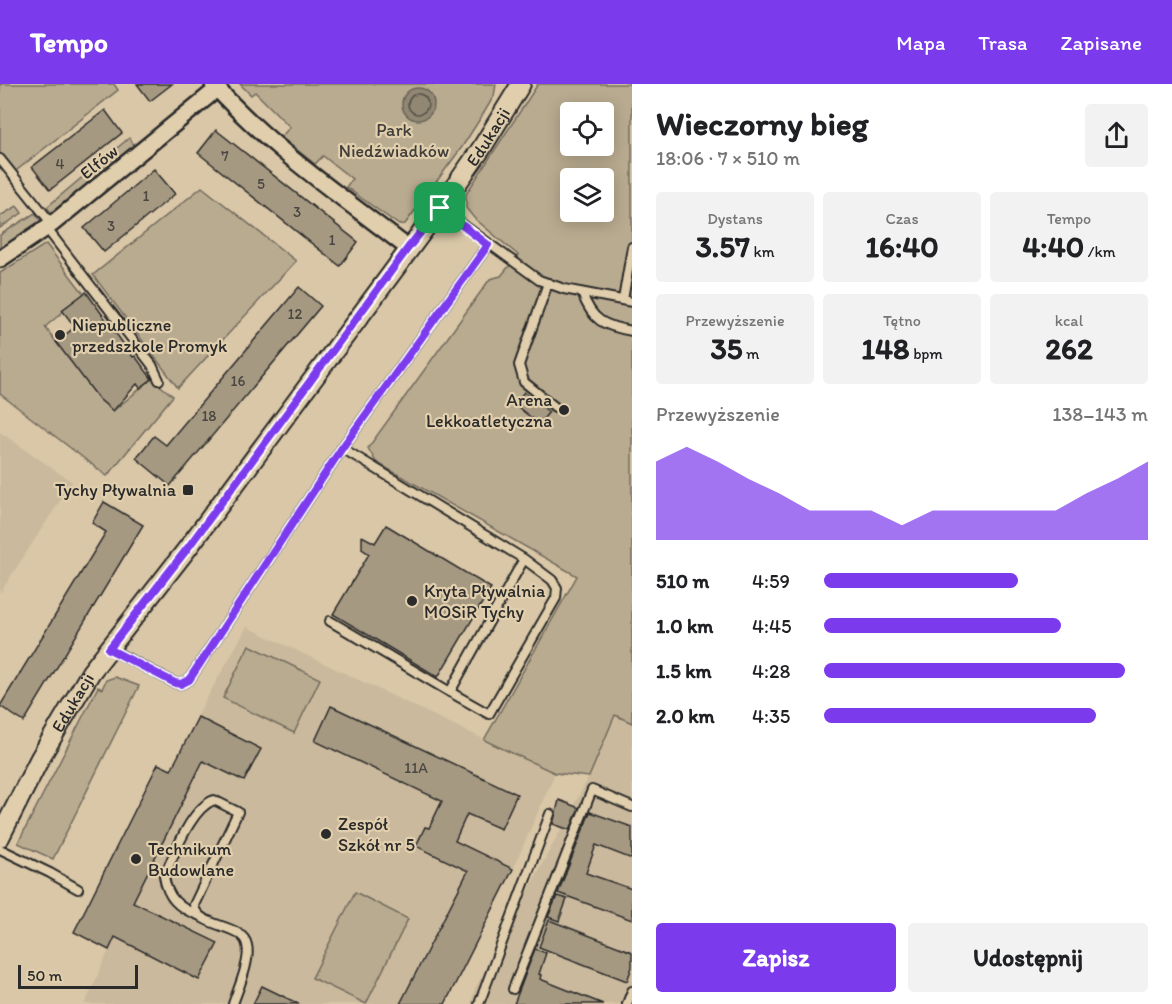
<!DOCTYPE html>
<html lang="pl">
<meta charset="utf-8">
<style>
body{margin:0;font-family:Itim,sans-serif;background:#f2f2f2;color:#202124;height:100vh;display:flex;flex-direction:column;font-size:22px;white-space:nowrap}
*{box-sizing:border-box;margin:0}
p{font-size:20px;color:#757577}
.icon{flex:none;width:33px;height:33px;fill:none;stroke:currentColor;stroke-width:2;stroke-linecap:round;stroke-linejoin:round}
.map{position:relative;flex:1;overflow:hidden}
.panel{display:flex;flex-direction:column;background:#fff;width:540px}
.panel>*{flex:none}
.buttons{position:absolute;left:560px;top:18px;display:grid;gap:12px}
.buttons a{display:grid;place-items:center;width:54px;height:54px;border-radius:6px;background:#fff;box-shadow:0 3px 15px #0003;font-size:30px}
.scale{position:absolute;left:18px;bottom:15px;width:120px;box-sizing:border-box;padding-left:6px;border:3px solid #2b2b2b;border-top:0;font-size:16px;line-height:21px;white-space:nowrap;color:#2b2b2b;-webkit-text-stroke:4px #e0ceac;paint-order:stroke}
.pin{position:absolute;display:grid;place-items:center;width:51px;height:51px;color:#fff;margin:-26px;border-radius:12px;box-shadow:0 3px 9px #0006}
.round{display:grid;place-items:center;flex:none;width:63px;height:63px;border-radius:6px;background:#f2f2f2}
.head{display:flex;align-items:center;justify-content:space-between;height:102px;padding:0 24px}
h1{font-size:33px;font-weight:800;line-height:45px}
.stats{display:grid;grid-template-columns:repeat(3,1fr);gap:9px;height:102px;padding:6px 24px}
.stats div{display:grid;align-content:center;border-radius:6px;background:#f2f2f2;text-align:center}
.stats b{font-size:30px;font-weight:800}
.stats small{font-size:16px;font-weight:400}
.stats p{font-size:16px}
.chart{height:168px;padding:12px 24px}
.chart p{display:flex;justify-content:space-between}
.chart svg{width:100%;height:108px;margin-top:6px;fill:#7c3aed;opacity:.7}
.cta{display:flex;gap:12px;margin-top:auto;padding:12px 24px}
.cta a{flex:1;height:69px;border-radius:6px;background:#7c3aed;color:#fff;font-size:24px;font-weight:800;line-height:69px;text-align:center}
.cta a+a{background:#f2f2f2;color:#202124}
ul{padding:0 24px;list-style:none;font-size:20px}
li{display:grid;grid-template-columns:96px 72px 1fr;align-items:center;height:45px}
li i{height:15px;border-radius:8px;background:#7c3aed}
header{display:flex;align-items:center;gap:36px;box-sizing:border-box;height:84px;padding:0 30px;background:#7c3aed;color:#fff}
header strong{font-size:28px}
nav{display:flex;gap:33px;margin-inline-start:auto;font-size:21px}
main{display:flex;flex:1;min-height:0}
.map>svg:first-child{display:block}
</style>
<header>
<strong>Tempo</strong>
<nav><a>Mapa</a><a>Trasa</a><a>Zapisane</a></nav>
</header>
<main>
<div class="map">
<svg width="632" height="920" viewBox="0 0 632 920">
<rect width="100%" height="100%" fill="#d9c7a7"/>
<filter id="ink" filterUnits="userSpaceOnUse"><feTurbulence type="fractalNoise" baseFrequency=".0167" numOctaves="2"/><feDisplacementMap in="SourceGraphic" scale="12" xChannelSelector="R" yChannelSelector="G"/><feConvolveMatrix kernelMatrix="1 2 1 2 8 2 1 2 1" color-interpolation-filters="sRGB"/></filter>
<g filter="url(#ink)">
<!-- built -->
<g fill="#cab99c">
<polygon points="0,348 72,398 0,509"/>
<polygon points="247,543 555,689 513,785 445,920 85,920 109,866 74,848 158,680 172,686 204,619"/>
<polygon points="615,630 632,639 632,920 471,920 475,905 589,693"/>
</g>
<!-- green -->
<g fill="#b9ab90" stroke="#726b5e" stroke-width="1.5" fill-rule="evenodd">
<polygon points="0,0 114,0 118,6 12,90 0,75"/>
<polygon points="240,0 496,0 494,12 485,27 462,63 405,140 399,141 346,103 352,95 323,72 315,80 281,53 290,43 255,8 251,11"/>
<path d="M538,0h94v639l-17,-8 -26,62 -34,-4 -71,-33 93,-164 -201,-114 -8,-14 122,-169 11,-3 17,-21 -44,-37 -8,-10v-14zM570,28h33v34h-33zM570,94h33v34h-33z"/>
<polygon points="129,54 135,62 52,130 47,123"/>
<polygon points="202,103 296,177 178,304 93,191"/>
<polygon points="17,122 22,129 0,144 0,132"/>
<polygon points="35,129 44,141 0,170 0,151"/>
<polygon points="46,160 84,210 45,243 100,316 113,327 152,295 173,312 107,392 0,310 0,189"/>
<polygon points="249,561 320,595 294,649 223,614"/>
<polygon points="115,593 139,602 53,775 18,759 98,603 102,605 106,596"/>
<polygon points="355,808 408,835 366,920 312,894"/>
</g>
<!-- water -->
<circle fill="#918773" stroke="#686256" stroke-width="1.5" cx="418" cy="20" r="16"/>
<g fill="none" stroke-linecap="round" stroke-linejoin="round">
<!-- shore -->
<circle stroke="#545048" stroke-width="1.5" cx="418" cy="20" r="10"/>
</g>
<!-- building -->
<g fill="#a69982" stroke="#2b2b2b" stroke-width="1.5">
<polygon points="137,0 172,0 150,17"/>
<polygon points="105,26 122,49 50,106 32,83"/>
<polygon points="216,46 358,158 340,182 198,69"/>
<polygon points="154,85 175,110 104,168 84,144"/>
<polygon points="299,203 321,222 170,402 136,374 154,352 166,361"/>
<polygon points="86,208 133,273 135,272 152,295 140,304 137,300 113,327 99,315 56,258 75,243 62,226"/>
<polygon points="524,308 549,328 539,340 514,320"/>
<polygon points="104,418 143,441 24,638 0,622 106,448 92,439"/>
<polygon points="386,441 491,504 438,593 333,530 369,470 362,465 362,452 375,459"/>
<polygon points="331,622 517,710 501,745 467,730 455,757 513,785 445,920 400,920 468,787 416,762 425,743 429,744 442,717 315,657"/>
<polygon points="198,633 261,665 244,697 203,677 133,818 218,859 199,896 115,853 109,866 74,848 158,680 171,686"/>
<polygon points="559,716 579,724 570,746 553,740"/>
<polygon points="590,728 632,743 632,775 596,761 586,789 632,805 632,836 558,809"/>
<polygon points="557,812 567,815 559,837 548,833"/>
<polygon points="549,836 632,868 632,883 627,897 539,863"/>
<polygon points="535,865 546,869 539,890 541,891 540,895 603,920 514,920"/>
<polygon points="262,902 299,920 253,920"/>
</g>
<g fill="none" stroke-linecap="round" stroke-linejoin="round">
<defs>
<g id="service">
<polyline points="0,75 52,140"/>
<polyline points="440,124 539,196 564,205 632,218"/>
<polyline points="47,145 152,281 159,296"/>
<polyline points="548,199 519,281 524,298 555,323"/>
<path d="M582,209c10,28 22,33 50,38"/>
<polyline points="623,216 632,163"/>
<polyline points="342,364 524,475 552,496 557,504 556,514 489,630 450,608 524,475"/>
<polyline points="330,537 450,608"/>
<polyline points="110,565 175,599 181,600 189,596 342,364 488,161"/>
<polyline points="0,765 50,789 78,805"/>
<path d="M198,831c-20,-7 -31,-18 -34,-39 11,-22 26,-67 50,-76l24,12 -44,93c2,23 49,18 53,40 4,15 -9,44 -14,59"/>
<polyline points="513,905 592,706 632,723"/>
<polyline points="479,920 550,730"/>
<polyline points="627,920 632,907"/>
</g>
<g id="minor">
<path d="M213,0c57,64 128,112 195,164"/>
<polyline points="0,175 52,140 217,5"/>
</g>
<g id="tertiary">
<path id="s1" d="M0,753l40,-79 51,-86 96,-123 253,-341 41,-59 40,-65"/>
</g>
</defs>
<!-- service casing -->
<use href="#service" stroke="#2b2b2b" stroke-width="12"/>
<!-- minor casing -->
<use href="#minor" stroke="#2b2b2b" stroke-width="20"/>
<!-- tertiary casing -->
<use href="#tertiary" stroke="#2b2b2b" stroke-width="22"/>
<!-- service -->
<use href="#service" stroke="#e0ceac" stroke-width="8"/>
<!-- minor -->
<use href="#minor" stroke="#e0ceac" stroke-width="15"/>
<!-- tertiary -->
<use href="#tertiary" stroke="#e0ceac" stroke-width="18"/>
</g>
</g>
<g fill="none" stroke-linecap="round" stroke-linejoin="round" filter="url(#ink)">
<defs>
<polygon id="route" points="440,124 488,161 342,364 189,596 181,600 175,599 109,565 187,465 408,164"/>
</defs>
<!-- route casing -->
<use href="#route" stroke="#fff" stroke-width="12"/>
<!-- route -->
<use href="#route" stroke="#7c3aed" stroke-width="8"/>
</g>
<!-- markers -->
<g fill="#2b2b2b" stroke="#e0ceac" stroke-width="2">
<circle cx="60" cy="251" r="6"/>
<circle cx="564" cy="326" r="6"/>
<rect x="182" y="400" width="12" height="12" rx="3"/>
<circle cx="412" cy="517" r="6"/>
<circle cx="326" cy="750" r="6"/>
<circle cx="136" cy="775" r="6"/>
</g>
<g text-anchor="middle" dominant-baseline="central" stroke-width="4.5" stroke-linejoin="round" paint-order="stroke">
<!-- number labels -->
<g font-size="15" fill="#4a4641">
<text x="225" y="72">7</text>
<text x="60" y="80">4</text>
<text x="261" y="100">5</text>
<text x="146" y="112">1</text>
<text x="297" y="128">3</text>
<text x="111" y="142">3</text>
<text x="332" y="156">1</text>
<text x="295" y="230">12</text>
<text x="238" y="297">16</text>
<text x="209" y="332">18</text>
<text x="416" y="684">11A</text>
</g>
<!-- park labels -->
<g font-size="18" fill="#403e3a" stroke="#e0ceac">
<text x="394" y="46">Park<tspan x="394" dy="21">Niedźwiadków</tspan></text>
</g>
<!-- street labels -->
<g font-size="18" fill="#2b2b2b" stroke="#e0ceac">
<text stroke="none"><textPath href="#s1" startOffset="855">Edukacji</textPath></text>
<text transform="translate(99 78) rotate(-39)">Elfów</text>
<text stroke="none"><textPath href="#s1" startOffset="153">Edukacji</textPath></text>
</g>
<!-- poi labels -->
<g font-size="18" fill="#2b2b2b" stroke="#e0ceac" text-anchor="start">
<text x="72" y="241">Niepubliczne<tspan x="72" dy="21">przedszkole Promyk</tspan></text>
<text x="552" y="316" text-anchor="end">Arena<tspan x="552" dy="21">Lekkoatletyczna</tspan></text>
<text x="176" y="406" text-anchor="end">Tychy Pływalnia</text>
<text x="424" y="507">Kryta Pływalnia<tspan x="424" dy="21">MOSiR Tychy</tspan></text>
<text x="338" y="740">Zespół<tspan x="338" dy="21">Szkół nr 5</tspan></text>
<text x="148" y="765">Technikum<tspan x="148" dy="21">Budowlane</tspan></text>
</g>
</g>
</svg>
<div class="buttons">
<a><svg class="icon" aria-label="locate" viewBox="0 0 24 24"><circle cx="12" cy="12" r="6"/><path d="M12 2v4M12 18v4M2 12h4M18 12h4"/></svg></a>
<a><svg class="icon" aria-label="layers" viewBox="0 0 24 24"><path d="M12 4l9 5-9 5-9-5zM3 14l9 5 9-5"/></svg></a>
</div>
<div class="scale">50 m</div>
<div class="pin" style="left:440px;top:124px;background:#1e9e55"><svg class="icon" aria-label="arrive" viewBox="0 0 24 24"><path d="M6 21V4h12l-3 4 3 4H6"/></svg></div>
</div>
<section class="panel">
<div class="head"><div><h1>Wieczorny bieg</h1><p>18:06 · 7 × 510 m</p></div><a class="round"><svg class="icon" aria-label="share" viewBox="0 0 24 24"><path d="M12 15V3M7 8l5-5 5 5M5 13v7h14v-7"/></svg></a></div>
<div class="stats">
<div><p>Dystans</p><b>3.57<small> km</small></b></div>
<div><p>Czas</p><b>16:40</b></div>
<div><p>Tempo</p><b>4:40<small> /km</small></b></div>
</div>
<div class="stats">
<div><p>Przewyższenie</p><b>35<small> m</small></b></div>
<div><p>Tętno</p><b>148<small> bpm</small></b></div>
<div><p>kcal</p><b>262</b></div>
</div>
<div class="chart"><p><span>Przewyższenie</span>138–143 m</p>
<svg viewBox="0 0 160 44" preserveAspectRatio="none"><path d="M0 44V12L10 6L20 12L30 19L40 25L50 32L60 32L70 32L80 38L90 32L100 32L110 32L120 32L130 32L140 25L150 19L160 12V44z"/></svg>
</div>
<ul>
<li><b>510 m</b>4:59<i style="width:60%"></i></li>
<li><b>1.0 km</b>4:45<i style="width:73%"></i></li>
<li><b>1.5 km</b>4:28<i style="width:93%"></i></li>
<li><b>2.0 km</b>4:35<i style="width:84%"></i></li>
</ul>
<div class="cta"><a>Zapisz</a><a>Udostępnij</a></div>
</section>
</main>
